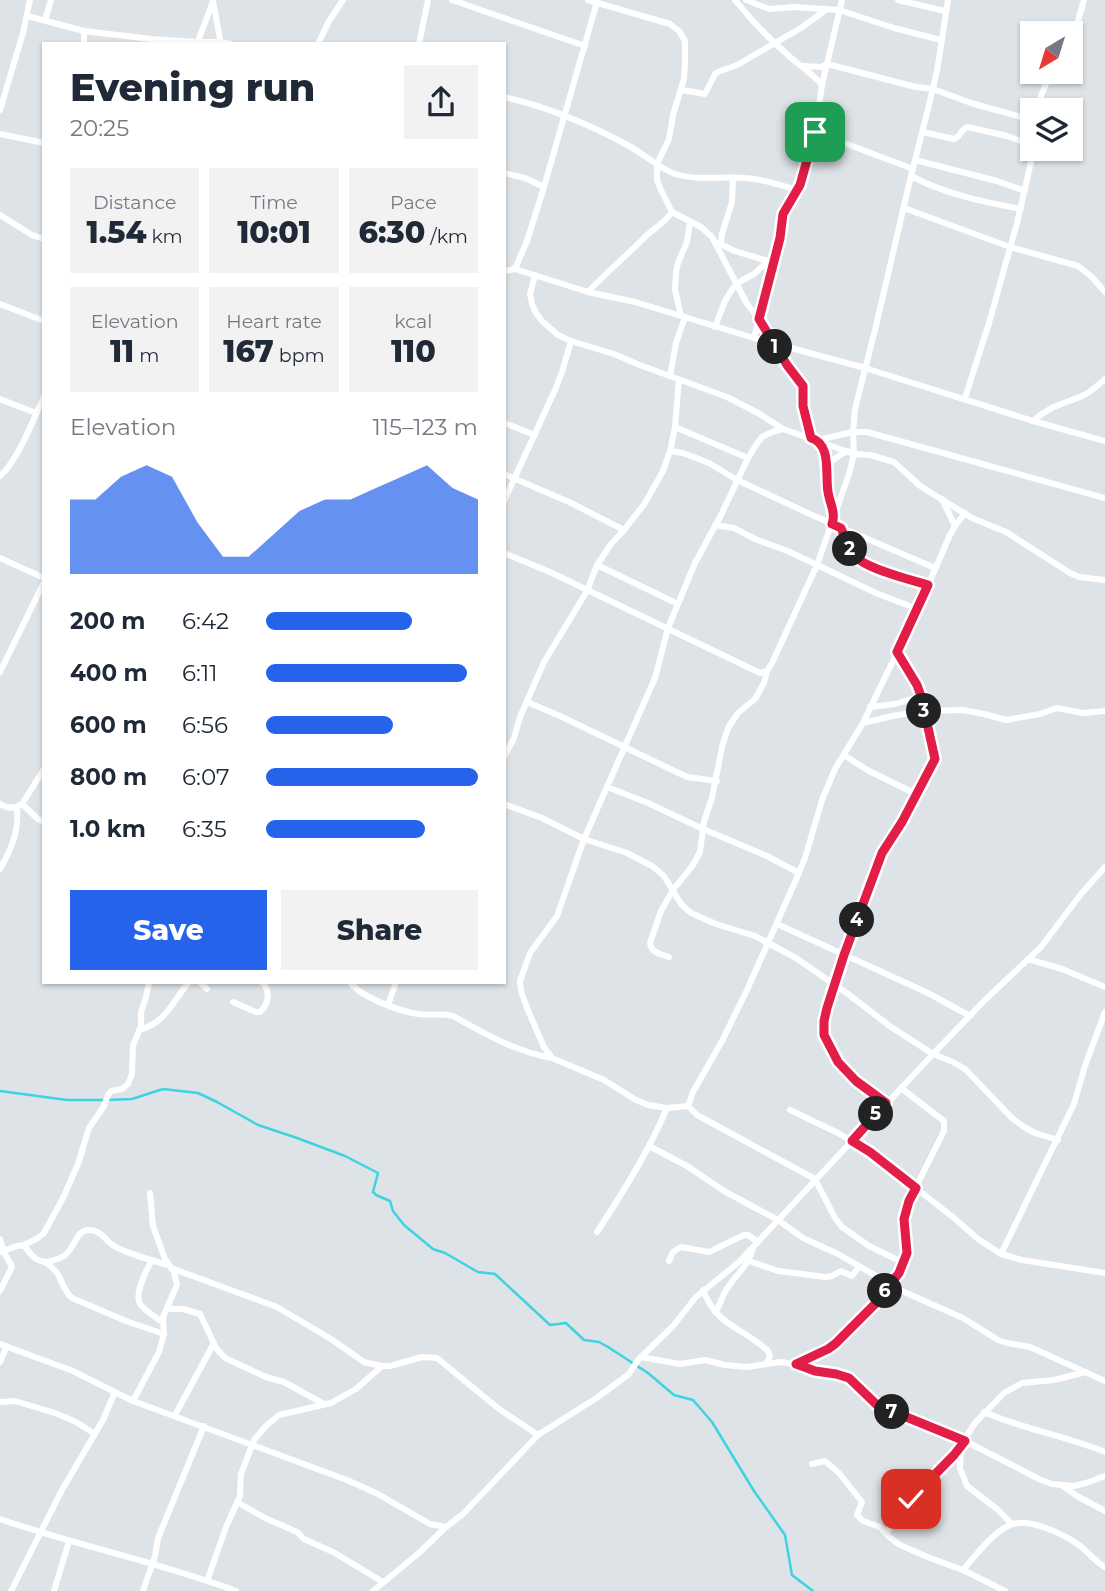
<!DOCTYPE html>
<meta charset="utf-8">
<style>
body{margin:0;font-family:Montserrat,sans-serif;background:#f2f2f3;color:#1f2937;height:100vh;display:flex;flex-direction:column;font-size:26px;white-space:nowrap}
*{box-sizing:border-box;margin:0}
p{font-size:23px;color:#747a83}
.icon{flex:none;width:38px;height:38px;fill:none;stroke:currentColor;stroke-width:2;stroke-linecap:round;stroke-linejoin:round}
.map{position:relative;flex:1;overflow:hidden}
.sheet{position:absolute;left:42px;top:42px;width:464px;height:942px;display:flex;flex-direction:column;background:#fff;border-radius:0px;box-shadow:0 2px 5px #0004}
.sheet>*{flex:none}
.needle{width:46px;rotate:218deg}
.buttons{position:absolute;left:1020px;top:21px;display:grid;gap:14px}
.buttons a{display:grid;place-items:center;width:63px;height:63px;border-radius:0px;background:#fff;box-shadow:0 2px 5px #0004;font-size:35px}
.pin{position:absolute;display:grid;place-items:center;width:60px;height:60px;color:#fff;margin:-30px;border-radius:14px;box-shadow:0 4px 10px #0006}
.km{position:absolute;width:35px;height:35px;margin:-18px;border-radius:50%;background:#222;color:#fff;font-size:19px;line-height:35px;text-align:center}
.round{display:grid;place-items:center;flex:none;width:74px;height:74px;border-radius:0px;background:#f2f2f3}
.headline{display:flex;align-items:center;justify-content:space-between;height:119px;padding:0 28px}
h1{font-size:38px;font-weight:800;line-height:52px}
.stats{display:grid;grid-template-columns:repeat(3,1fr);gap:10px;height:119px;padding:7px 28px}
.stats div{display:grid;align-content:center;border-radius:0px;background:#f2f2f3;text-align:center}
.stats b{font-size:30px;font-weight:800}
.stats small{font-size:19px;font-weight:400}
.stats p{font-size:19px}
.chart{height:196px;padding:14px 28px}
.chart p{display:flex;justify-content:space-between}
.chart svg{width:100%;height:126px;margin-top:7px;fill:#2563eb;opacity:.7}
.action{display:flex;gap:14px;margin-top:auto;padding:14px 28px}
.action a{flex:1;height:80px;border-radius:0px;background:#2563eb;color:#fff;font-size:28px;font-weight:800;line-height:80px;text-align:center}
.action a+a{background:#f2f2f3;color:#1f2937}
ul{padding:0 28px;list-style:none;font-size:23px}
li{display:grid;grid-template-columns:112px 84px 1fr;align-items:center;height:52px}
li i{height:18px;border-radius:9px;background:#2563eb}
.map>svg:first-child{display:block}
</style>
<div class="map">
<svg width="1105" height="1591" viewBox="0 0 1105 1591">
<rect width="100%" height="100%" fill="#dee3e8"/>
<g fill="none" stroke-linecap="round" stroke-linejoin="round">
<!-- stream -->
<polyline stroke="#3ed3e0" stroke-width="2.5" points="0,1091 67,1100 106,1100 132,1099 163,1089 198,1093 217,1102 258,1125 297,1138 345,1156 378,1173 373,1192 376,1195 390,1201 393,1211 404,1225 433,1249 445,1253 478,1272 495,1274 550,1325 566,1323 584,1340 599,1342 608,1347 648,1373 674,1395 693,1400 712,1422 754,1491 785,1535 792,1575 813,1591"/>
<!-- minor -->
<g stroke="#fff" stroke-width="6">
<polyline points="452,0 585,46"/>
<polyline points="588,0 670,24 679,31 685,41 685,65 684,79 673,115 669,139 657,164 657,180 661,190 672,212 701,227 712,237 747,304 759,319 787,365 803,386 803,406 811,438"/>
<path d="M735,0c16,20 34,39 54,56 11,10 23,17 33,29"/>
<polyline points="746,0 769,9 794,7 839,10 894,28 941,40"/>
<polyline points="898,0 945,11"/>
<polyline points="213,1 221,44"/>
<polyline points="27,16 84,31 151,39 197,42 221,42 230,44"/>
<polyline points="45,20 51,0"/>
<polyline points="1071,37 1078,21 1084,0"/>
<polyline points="84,44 84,31"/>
<polyline points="197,44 213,1"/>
<polyline points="318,44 329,21 343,0"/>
<polyline points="419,44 428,0"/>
<polyline points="803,66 821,67 827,64 916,87 933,89 971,103 1032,120"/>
<polyline points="682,90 705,94 715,74 718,72 737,65 801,28 827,9"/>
<path d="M504,97c44,10 85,27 125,49 15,8 30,22 46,28 23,7 46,2 70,4 18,1 35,7 52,12"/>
<polyline points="0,110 23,33 30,0"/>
<polyline points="1038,110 1041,96 1051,72"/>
<polyline points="815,132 913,169"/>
<path d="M923,132l31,7c7,-2 7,-11 14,-12l39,9 25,9"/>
<polyline points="0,134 44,143"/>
<polyline points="915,160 997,181 1025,191"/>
<polyline points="504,173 525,178 544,187"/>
<path d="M911,176c34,18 72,26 110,33"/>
<polyline points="904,208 1010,247 1078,266 1092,277 1105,292"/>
<polyline points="0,215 32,235 44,239"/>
<polyline points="718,243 735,251 771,262"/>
<polyline points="721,244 722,234 732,202 733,178"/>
<polyline points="515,269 527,241 544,187 597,2"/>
<polyline points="504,271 515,269 588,292 635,302 754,338 865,368 1033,421 1105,441"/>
<polyline points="535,275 530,294 532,304 536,313 542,321 558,335 571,341 614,354 637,364 727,397 758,413 783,429 854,454 870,455 894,462 919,485 928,491 972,518 1006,532 1070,573 1079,577 1105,580"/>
<path d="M588,292c18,-19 38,-36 56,-54 9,-9 21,-15 28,-26"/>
<polyline points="0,304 44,321"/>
<polyline points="681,316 675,290 676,272 678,263 687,242 690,222"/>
<polyline points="715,327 725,301 733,288 741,281 754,274 768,261"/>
<polyline points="754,338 780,238 783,214 800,185 815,132 822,85 842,0"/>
<polyline points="670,376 676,343 685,317"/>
<polyline points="965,398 989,323 1017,223 1034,149"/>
<polyline points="0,399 36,413"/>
<path d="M1033,421c19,-17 33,-17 53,-27 7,-4 13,-10 19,-15"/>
<polyline points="504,423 535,435"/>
<polyline points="675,427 748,458"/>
<polyline points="670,451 683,453 709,463 737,480 812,515 935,568"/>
<polyline points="828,467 822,445 818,440 853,432 867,432 1105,498"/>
<polyline points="504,474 569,502 624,530"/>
<path d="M0,476c18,-15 33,-57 44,-79"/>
<polyline points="942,499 955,526"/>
<polyline points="504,501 555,390 562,372 571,341"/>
<path d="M834,515c-4,-13 -12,-38 -5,-50 3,-6 12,-10 18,-14"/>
<polyline points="715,525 734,528 755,539 790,552 878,594 918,609"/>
<path d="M840,528c5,9 8,22 16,29 11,12 55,23 72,28"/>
<polyline points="504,553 550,572 760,673 767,671 772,663 817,565 849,474 854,454 853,432 855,409 875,330 911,176 928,109 937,71 948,0"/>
<polyline points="0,558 44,578"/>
<polyline points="597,565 678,604"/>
<polyline points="0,672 44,582"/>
<polyline points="527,702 560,716 687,777 717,781"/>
<polyline points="870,707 895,704 921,696"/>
<polyline points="863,723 892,716 924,711 963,710 984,714 1006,720 1040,714 1057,708 1083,713 1105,711"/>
<polyline points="844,755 869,771 916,794"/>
<polyline points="504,757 514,738 520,717 544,662 587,591 597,565 611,544 624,530 645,503 663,471 670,451 675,427 679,380"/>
<polyline points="607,787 648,803 703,829 767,856 799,873"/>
<path d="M0,804c7,5 14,5 22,0l22,-35"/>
<polyline points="22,804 38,819 44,822"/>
<polyline points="504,804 542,818 584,839 627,853 652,866 664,876 681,904 691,913 716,924 755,936 796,958 848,994 891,1027 933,1054 953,1062 965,1069 1012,1118 1024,1127 1035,1133 1058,1140"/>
<path d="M0,869c12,-21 19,-38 17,-62"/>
<polyline points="777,924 928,993 970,1016"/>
<path d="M669,957c-8,-3 -18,-4 -19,-14l11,-32 12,-21 20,-25 7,-13 4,-31 8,-23 10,-51 6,-19 10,-15 17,-14 9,-16 3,-12"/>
<polyline points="1028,959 1062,969 1105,987"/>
<polyline points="200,982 207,989"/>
<path d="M350,982c10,15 51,30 69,32 12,2 23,-1 34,2 32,18 63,36 99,42"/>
<path d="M233,1002l23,10h4c10,-9 10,-21 2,-30"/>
<polyline points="388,1005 396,982"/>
<path d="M139,1030c28,-8 33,-28 50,-48"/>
<polyline points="886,1103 856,1081 838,1062 824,1035 824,1021 827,1008 844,955 882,853 902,822 935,759 921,696 917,685 897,652"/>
<polyline points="688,1106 667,1108 648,1105 636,1100 604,1080 552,1058 544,1047 527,1008 521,991 520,981 530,953 557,916 584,839 655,678 668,628 695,563 721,515 748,458 756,445 762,437 772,432 783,429"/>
<polyline points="790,1110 838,1133 870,1152 954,1218 978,1239 1001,1254 1022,1260 1105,1273"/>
<polyline points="649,1146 687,1166 724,1191 778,1220 803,1238 838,1254 904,1292 963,1318 998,1340 1007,1343 1030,1347 1105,1381"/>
<path d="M597,1232c26,-40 52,-81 70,-124"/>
<polyline points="0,1239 4,1252 12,1267 0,1291"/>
<polyline points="24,1245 38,1238 44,1233 63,1198 78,1164 89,1128 104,1106 108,1095 111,1091 122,1089 128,1084 132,1074 133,1045 141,1027 141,1012 146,997 149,982"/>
<path d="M0,1252l17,-6 7,-1c8,12 16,21 30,15 6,-2 11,-3 14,-8 7,-7 9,-22 21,-22 13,0 17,12 27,17 15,8 35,13 52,18"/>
<polyline points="1001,1254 1074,1104 1085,1066 1105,1012"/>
<path d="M152,1260c-5,9 -18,34 -12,44 5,7 16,13 23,19"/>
<polyline points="669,1261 673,1252 681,1247 709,1252 744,1235 748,1235 758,1242"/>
<polyline points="749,1261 778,1271 826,1277 832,1276 841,1271 852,1276 859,1267"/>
<path d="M46,1263c18,11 13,23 26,35l54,23 38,13"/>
<polyline points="904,1263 869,1246 842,1227 835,1218 815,1179 697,1115 688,1106 693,1092 722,1041 747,990 795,882 805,858 822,800 835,769 863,723 918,609 949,537 955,526 965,513"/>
<polyline points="171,1268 277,1307 331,1339 364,1362 382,1366 390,1366 422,1357 437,1358 499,1409 538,1435"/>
<path d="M703,1290c14,37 40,37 65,61l2,5 -3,7"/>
<polyline points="167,1309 183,1309 200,1314 216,1348 225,1358 266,1377 284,1382 324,1404"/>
<path d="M715,1312c5,-6 6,-13 10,-20 9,-16 24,-26 28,-44"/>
<polyline points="0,1344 73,1371 133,1401 347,1480 378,1494 430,1524 446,1527"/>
<polyline points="641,1357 680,1364 705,1360 725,1365 747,1367 780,1362 796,1364 815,1371 836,1374 849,1378 877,1405 965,1441 1041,1480 1052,1484 1074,1486 1086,1483 1105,1476"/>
<polyline points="0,1362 7,1346"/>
<path d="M796,1364l32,-15 7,-5c20,-21 66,-60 71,-89 2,-11 -2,-22 -2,-33 0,-7 3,-14 5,-21l35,-70v-10l-43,-33"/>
<polyline points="133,1401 159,1352 164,1334 163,1317 177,1285 174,1272 165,1259 153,1226 150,1193"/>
<polyline points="0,1402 15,1401 55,1413 76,1422 95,1434"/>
<path d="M984,1412c39,17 81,24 121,40"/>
<polyline points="175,1415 214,1343"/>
<polyline points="961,1447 960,1468 967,1486 997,1509 1012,1524"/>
<polyline points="812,1464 825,1461 839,1473 862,1502 857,1515 863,1521 880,1527 889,1537 900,1545 930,1558 963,1570 1005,1591"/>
<polyline points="1063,1486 1077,1496 1105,1511"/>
<polyline points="237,1502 265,1518 297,1532 304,1539 333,1552 383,1582"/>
<path d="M0,1519c78,27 159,43 236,72"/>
<polyline points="886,1533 911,1499 954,1455 975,1423 1004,1393 1022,1383 1054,1380 1086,1372"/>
<path d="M963,1570c12,-14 30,-38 47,-45 17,-8 51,8 66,18 11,7 18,18 29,24"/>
<polyline points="207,1581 226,1527 240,1496 241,1474 254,1440 266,1426 279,1415 331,1403 356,1389 382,1366"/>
<polyline points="11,1591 62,1490 103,1420 115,1392"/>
<polyline points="54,1591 69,1541"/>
<polyline points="143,1591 155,1556 158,1538 204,1426"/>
<polyline points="373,1591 420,1552 446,1527 463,1514 538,1435 598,1397 629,1374 638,1360 673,1326 696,1297 739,1262 933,1054 985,1000 1041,947 1081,894 1105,867"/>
</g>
</g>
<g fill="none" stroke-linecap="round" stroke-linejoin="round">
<defs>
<path id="route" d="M815,132l-15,53 -17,29 -3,24 -21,81 28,46 16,21v20l8,32c21,6 14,37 17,54 2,12 8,21 4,32l9,4c4,9 7,22 15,29 11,12 55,23 72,28l-31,67 20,33 4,11 14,63 -33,63 -20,31 -38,102 -17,53 -3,13v14l14,27 18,19 30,22 -34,38 18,11 46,36 -7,13 -5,18 3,34 -8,20 -24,31 -40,40 -7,5 -32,15 19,7 21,3 13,4 28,27 88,36 -11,14 -43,44"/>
</defs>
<!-- route casing -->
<use href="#route" stroke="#fff" stroke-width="14"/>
<!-- route -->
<use href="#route" stroke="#e11d48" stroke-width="9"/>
</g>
</svg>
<div class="buttons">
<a><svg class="needle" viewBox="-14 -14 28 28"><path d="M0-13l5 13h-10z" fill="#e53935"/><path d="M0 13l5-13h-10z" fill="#747a83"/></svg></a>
<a><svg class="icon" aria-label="layers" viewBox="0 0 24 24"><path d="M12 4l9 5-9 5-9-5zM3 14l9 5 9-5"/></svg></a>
</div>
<div class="pin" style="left:815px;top:132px;background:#1e9e55"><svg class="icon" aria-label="arrive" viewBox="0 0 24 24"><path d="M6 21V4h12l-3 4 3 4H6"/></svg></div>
<div class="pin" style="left:911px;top:1499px;background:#d93025"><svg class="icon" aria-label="check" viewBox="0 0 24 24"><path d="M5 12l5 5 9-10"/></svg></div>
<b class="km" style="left:775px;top:347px">1</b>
<b class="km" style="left:850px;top:549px">2</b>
<b class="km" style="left:924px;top:711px">3</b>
<b class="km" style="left:857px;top:920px">4</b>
<b class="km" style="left:876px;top:1114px">5</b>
<b class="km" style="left:885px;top:1291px">6</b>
<b class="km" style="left:892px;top:1412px">7</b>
<section class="sheet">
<div class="headline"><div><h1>Evening run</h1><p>20:25</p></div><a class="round"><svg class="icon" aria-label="share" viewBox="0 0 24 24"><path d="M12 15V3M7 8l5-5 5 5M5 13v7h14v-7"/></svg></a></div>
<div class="stats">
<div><p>Distance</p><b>1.54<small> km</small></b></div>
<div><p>Time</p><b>10:01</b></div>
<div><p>Pace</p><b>6:30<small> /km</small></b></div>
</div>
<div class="stats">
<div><p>Elevation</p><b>11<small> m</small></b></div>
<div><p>Heart rate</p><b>167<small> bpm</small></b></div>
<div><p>kcal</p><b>110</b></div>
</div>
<div class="chart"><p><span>Elevation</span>115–123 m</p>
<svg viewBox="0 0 160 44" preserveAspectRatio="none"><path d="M0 44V18L10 18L20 10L30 6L40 10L50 26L60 38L70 38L80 30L90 22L100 18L110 18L120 14L130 10L140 6L150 14L160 18V44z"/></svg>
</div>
<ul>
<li><b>200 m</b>6:42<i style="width:69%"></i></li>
<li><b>400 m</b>6:11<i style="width:95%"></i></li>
<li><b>600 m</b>6:56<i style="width:60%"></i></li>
<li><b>800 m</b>6:07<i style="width:100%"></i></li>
<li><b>1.0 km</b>6:35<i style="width:75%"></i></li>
</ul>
<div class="action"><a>Save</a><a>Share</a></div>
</section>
</div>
